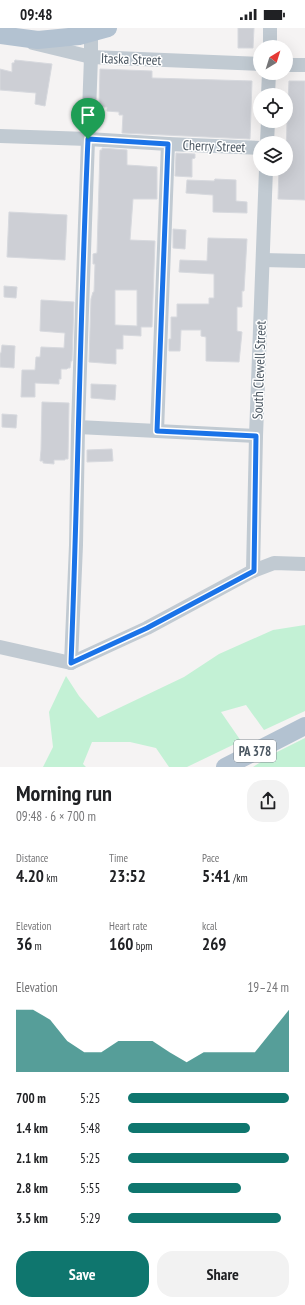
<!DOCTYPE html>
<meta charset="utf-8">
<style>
body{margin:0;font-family:"PT Sans Narrow",sans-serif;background:#f2f2f2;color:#202124;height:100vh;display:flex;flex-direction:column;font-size:15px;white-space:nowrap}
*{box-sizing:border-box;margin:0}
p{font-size:13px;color:#757577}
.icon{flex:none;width:22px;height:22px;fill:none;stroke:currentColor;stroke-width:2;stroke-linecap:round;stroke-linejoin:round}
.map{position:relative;height:739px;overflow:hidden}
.side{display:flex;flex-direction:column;background:#fff;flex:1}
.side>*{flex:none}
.needle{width:26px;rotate:38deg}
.fabs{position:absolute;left:253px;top:12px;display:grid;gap:8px}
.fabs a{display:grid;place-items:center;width:40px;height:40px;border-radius:50%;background:#fff;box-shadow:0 4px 16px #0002;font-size:20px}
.pin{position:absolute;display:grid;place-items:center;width:34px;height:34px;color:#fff;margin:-41px -17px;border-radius:50% 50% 50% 0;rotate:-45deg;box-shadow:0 0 4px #0007}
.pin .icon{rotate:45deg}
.round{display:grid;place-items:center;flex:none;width:42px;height:42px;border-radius:16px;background:#f2f2f2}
.headline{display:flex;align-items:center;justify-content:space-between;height:68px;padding:0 16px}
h1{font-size:22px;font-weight:700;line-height:30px}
.stats{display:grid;grid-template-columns:repeat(3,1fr);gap:6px;height:68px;padding:4px 16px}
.stats div{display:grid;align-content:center}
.stats b{font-size:17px;font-weight:700}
.stats small{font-size:11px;font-weight:400}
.stats p{font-size:11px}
.chart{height:112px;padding:8px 16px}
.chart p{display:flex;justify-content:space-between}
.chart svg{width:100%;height:72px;margin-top:4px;fill:#0f766e;opacity:.7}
.action{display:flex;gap:8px;margin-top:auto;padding:8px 16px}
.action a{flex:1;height:46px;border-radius:16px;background:#0f766e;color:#fff;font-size:16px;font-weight:700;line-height:46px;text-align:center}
.action a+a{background:#f2f2f2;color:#202124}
ul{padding:0 16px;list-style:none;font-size:13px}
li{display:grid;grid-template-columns:64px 48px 1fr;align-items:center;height:30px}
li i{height:10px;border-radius:5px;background:#0f766e}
.status{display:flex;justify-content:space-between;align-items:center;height:28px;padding:0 20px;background:#fff;direction:ltr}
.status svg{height:11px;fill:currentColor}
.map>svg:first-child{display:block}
</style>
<div class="status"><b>09:48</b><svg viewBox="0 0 49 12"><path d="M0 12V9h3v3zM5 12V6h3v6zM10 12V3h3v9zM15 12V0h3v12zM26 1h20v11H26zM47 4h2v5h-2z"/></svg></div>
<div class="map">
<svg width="305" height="739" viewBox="0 0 305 739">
<rect width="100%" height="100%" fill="#f5f3f3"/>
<!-- green -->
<g fill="#c3f1d5">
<polygon points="305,597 305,683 264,702 246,677 221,684 241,713 187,739 169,739 156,720 130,714 92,714 83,736 86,739 43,739 53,719 49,684 66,648 79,668 98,690 184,649 219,626 273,602"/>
<polygon points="305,710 305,739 253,739 275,725"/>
</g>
<!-- building -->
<g fill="#cdcfd5" stroke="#d7d9de" fill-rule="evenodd">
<polygon points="238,0 254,0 253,20 238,20"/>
<polygon points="15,32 52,36 45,78 35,76 36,65 0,62 0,41 12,44 12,35 14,35"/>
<polygon points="100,41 152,43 152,50 252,53 250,111 122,105 123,87 119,87 119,84 107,83 107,79 99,79"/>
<polygon points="289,53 305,53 305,172 278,171 279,141 286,141 287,92 286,92 286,73 288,73"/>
<path d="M102,120l25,2v15l30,2v32h-24l-3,41 25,1 -3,86h-11v9l-18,-1v14h-7v15l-27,-2 2,-63 2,-7h1l1,-28h-2v-10l4,-1 3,-103h2zM115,262h22v36l-22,-1z"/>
<polygon points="176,125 195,126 195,130 192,131 192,149 175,148"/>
<polygon points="215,151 236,152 236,173 247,174 247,185 213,184 213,167 186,165 187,152 214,153"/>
<polygon points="9,184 67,187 65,232 7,229"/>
<polygon points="173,201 186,202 185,221 173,220"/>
<polygon points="208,210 247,211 244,263 242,263 242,279 237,279 237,303 242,304 239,334 206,333 206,309 201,308 201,302 181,302 180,323 169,323 169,311 171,311 171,289 177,289 177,276 209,276 209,270 214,270 214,246 179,244 180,232 207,233"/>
<polygon points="4,258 17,259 16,270 4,269"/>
<polygon points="41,272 74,274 72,333 71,333 70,340 68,340 67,341 61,341 61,351 59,351 59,356 35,355 35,369 21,369 22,342 35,342 36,329 40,329 41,319 64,320 65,305 40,303"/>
<polygon points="2,317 15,318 14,340 0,339 0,325 1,325"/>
<polygon points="91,356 116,357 115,372 91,370"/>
<polygon points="42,374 69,375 68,431 65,431 65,432 54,432 54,436 43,435 43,433 40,433 41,422"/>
<polygon points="2,386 17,387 16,400 2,399"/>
<polygon points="112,421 113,433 87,434 87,422"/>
</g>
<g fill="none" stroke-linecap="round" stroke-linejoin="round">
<!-- minor -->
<g stroke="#c1cad2" stroke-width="14">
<polyline points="33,15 91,29 260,36"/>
<polyline points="270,19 270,0"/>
<polyline points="286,37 305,37"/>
<polyline points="268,67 269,45"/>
<polyline points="0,108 88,111 168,116 260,120"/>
<polyline points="267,115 268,93"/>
<polyline points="263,232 305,233"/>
<polyline points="78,399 256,408"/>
<polyline points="157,403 168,116"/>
<polyline points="253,543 256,408 266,141"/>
<polyline points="0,619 71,635 147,600 253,543 274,535 305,536"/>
<polyline points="71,635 76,517 78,399 85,195 91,29 91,5 90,0"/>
</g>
<!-- major -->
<g stroke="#b3c2d1" stroke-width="18">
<polyline points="0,7 38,12 79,8 108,0"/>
<polyline points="225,739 305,698"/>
</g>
</g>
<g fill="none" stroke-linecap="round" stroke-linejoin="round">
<defs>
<path id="route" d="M88,111l80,5 -11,287 99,5 -2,135 -107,57 -76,35c7,-175 9,-349 17,-524z"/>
</defs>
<!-- route casing -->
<use href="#route" stroke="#fff" stroke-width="8"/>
<!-- route -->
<use href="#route" stroke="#1a73e8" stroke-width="5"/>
</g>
<g text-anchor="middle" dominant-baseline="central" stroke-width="3" stroke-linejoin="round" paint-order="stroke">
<!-- shield labels -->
<rect fill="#fff" stroke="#808990" stroke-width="1" x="234" y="712" width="42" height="22" rx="3"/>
<g font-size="13" font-weight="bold" fill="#4a5661">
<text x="255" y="723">PA 378</text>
</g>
<!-- street labels -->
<g font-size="14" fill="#4a5661" stroke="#fff">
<text transform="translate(131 31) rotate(2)">Itaska Street</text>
<text transform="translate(214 118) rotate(2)">Cherry Street</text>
<text transform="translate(259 342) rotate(-88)">South Clewell Street</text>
</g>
</g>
</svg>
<div class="fabs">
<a><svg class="needle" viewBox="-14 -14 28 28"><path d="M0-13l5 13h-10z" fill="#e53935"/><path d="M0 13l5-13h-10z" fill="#757577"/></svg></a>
<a><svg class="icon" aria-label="locate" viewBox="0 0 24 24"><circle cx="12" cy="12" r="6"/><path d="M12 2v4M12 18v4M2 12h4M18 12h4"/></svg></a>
<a><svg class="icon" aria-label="layers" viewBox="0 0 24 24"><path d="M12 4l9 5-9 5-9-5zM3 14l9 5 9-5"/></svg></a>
</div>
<div class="pin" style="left:88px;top:111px;background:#1e9e55"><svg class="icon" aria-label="arrive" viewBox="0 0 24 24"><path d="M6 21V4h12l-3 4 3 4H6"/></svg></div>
</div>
<section class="side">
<div class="headline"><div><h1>Morning run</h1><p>09:48 · 6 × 700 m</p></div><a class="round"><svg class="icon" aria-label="share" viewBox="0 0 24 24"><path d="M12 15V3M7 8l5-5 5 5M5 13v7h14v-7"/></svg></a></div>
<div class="stats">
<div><p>Distance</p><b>4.20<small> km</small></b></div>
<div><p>Time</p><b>23:52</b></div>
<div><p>Pace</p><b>5:41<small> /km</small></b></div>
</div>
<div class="stats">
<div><p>Elevation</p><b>36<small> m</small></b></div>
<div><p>Heart rate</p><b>160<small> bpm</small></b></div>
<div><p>kcal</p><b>269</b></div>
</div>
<div class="chart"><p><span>Elevation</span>19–24 m</p>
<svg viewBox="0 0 160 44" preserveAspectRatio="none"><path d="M0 44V6L10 6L20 12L30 25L40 32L50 32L60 25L70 25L80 25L90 32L100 38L110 32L120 32L130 32L140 32L150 19L160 6V44z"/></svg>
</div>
<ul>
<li><b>700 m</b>5:25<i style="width:100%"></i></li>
<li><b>1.4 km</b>5:48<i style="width:76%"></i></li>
<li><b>2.1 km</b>5:25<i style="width:100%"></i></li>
<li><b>2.8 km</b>5:55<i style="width:70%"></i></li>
<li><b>3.5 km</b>5:29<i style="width:95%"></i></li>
</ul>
<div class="action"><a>Save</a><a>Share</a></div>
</section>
